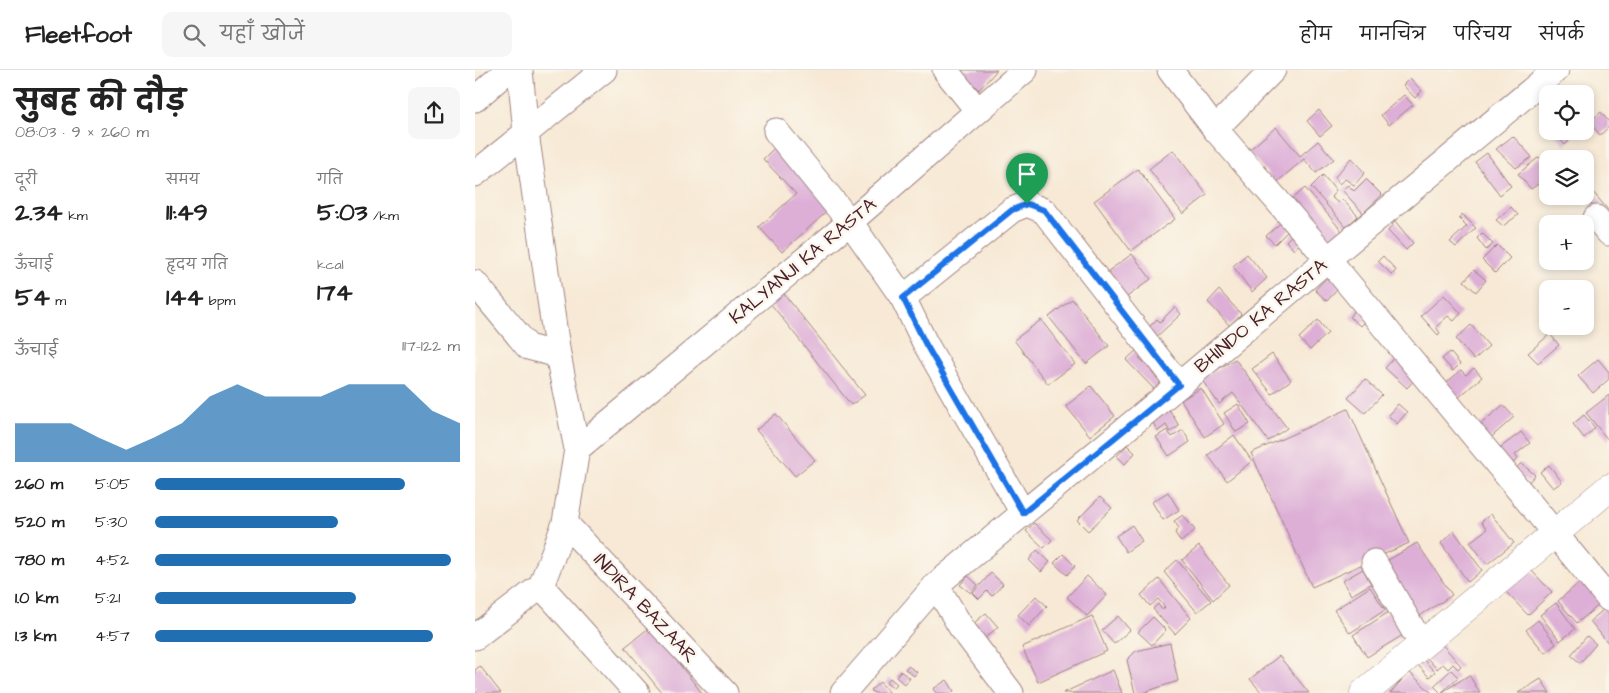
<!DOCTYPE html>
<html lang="hi">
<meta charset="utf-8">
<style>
body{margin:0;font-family:"Architects Daughter","Playpen Sans Deva",sans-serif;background:#f6f6f6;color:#222;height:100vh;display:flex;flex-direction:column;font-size:19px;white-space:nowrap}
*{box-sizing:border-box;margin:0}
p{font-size:16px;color:#767676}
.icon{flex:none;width:28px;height:28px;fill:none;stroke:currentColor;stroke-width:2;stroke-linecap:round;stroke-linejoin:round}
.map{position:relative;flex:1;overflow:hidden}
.side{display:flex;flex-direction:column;background:#fff;width:475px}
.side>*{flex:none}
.tools{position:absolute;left:1064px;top:15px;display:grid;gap:10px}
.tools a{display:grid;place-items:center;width:55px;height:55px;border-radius:10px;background:#fff;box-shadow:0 2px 8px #0003;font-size:25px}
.pin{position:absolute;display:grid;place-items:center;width:42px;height:42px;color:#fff;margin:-51px -21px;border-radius:50% 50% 50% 0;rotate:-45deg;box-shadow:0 0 5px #0007}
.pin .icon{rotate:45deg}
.round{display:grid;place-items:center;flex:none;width:52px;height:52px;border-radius:10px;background:#f6f6f6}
.overview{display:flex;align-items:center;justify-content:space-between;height:85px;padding:0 15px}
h1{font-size:28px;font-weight:700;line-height:38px}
.metrics{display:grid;grid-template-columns:repeat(3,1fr);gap:8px;height:85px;padding:5px 15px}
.metrics div{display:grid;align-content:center}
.metrics b{font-size:25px;font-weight:700}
.metrics small{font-size:14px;font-weight:400}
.metrics p{font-size:14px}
.chart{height:140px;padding:10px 15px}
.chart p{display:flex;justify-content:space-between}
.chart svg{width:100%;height:90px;margin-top:5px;fill:#1f6fb2;opacity:.7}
ul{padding:0 15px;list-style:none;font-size:16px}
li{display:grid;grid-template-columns:80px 60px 1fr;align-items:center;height:38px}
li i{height:12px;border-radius:6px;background:#1f6fb2}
header{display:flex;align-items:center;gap:30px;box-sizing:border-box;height:70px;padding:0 25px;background:#fff;border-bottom:1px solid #e0e0e0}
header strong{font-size:24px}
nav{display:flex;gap:28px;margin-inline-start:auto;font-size:18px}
.search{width:350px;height:45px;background:#f6f6f6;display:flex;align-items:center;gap:12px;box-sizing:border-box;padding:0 18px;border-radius:10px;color:#767676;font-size:19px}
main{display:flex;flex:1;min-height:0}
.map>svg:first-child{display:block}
</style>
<header>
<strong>Fleetfoot</strong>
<div class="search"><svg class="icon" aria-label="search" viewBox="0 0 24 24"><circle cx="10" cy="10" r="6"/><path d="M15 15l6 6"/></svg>यहाँ खोजें</div>
<nav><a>होम</a><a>मानचित्र</a><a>परिचय</a><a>संपर्क</a></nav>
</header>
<main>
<section class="side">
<div class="overview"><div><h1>सुबह की दौड़</h1><p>08:03 · 9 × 260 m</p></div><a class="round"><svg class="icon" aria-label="share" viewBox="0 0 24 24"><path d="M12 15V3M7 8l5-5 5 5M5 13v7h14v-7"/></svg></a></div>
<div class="metrics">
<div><p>दूरी</p><b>2.34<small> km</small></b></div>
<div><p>समय</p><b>11:49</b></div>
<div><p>गति</p><b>5:03<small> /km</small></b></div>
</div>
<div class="metrics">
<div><p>ऊँचाई</p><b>54<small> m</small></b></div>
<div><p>हृदय गति</p><b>144<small> bpm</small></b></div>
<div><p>kcal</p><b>174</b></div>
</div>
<div class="chart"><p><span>ऊँचाई</span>117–122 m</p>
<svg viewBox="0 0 160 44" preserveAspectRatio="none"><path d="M0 44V25L10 25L20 25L30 32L40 38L50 32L60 25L70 12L80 6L90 12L100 12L110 12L120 6L130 6L140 6L150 19L160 25V44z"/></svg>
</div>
<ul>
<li><b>260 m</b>5:05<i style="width:82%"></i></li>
<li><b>520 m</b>5:30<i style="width:60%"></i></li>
<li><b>780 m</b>4:52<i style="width:97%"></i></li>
<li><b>1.0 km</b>5:21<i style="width:66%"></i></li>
<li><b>1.3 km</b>4:57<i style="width:91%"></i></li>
</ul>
</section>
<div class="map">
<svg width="1134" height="623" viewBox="0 0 1134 623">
<rect width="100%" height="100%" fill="#fbf7ec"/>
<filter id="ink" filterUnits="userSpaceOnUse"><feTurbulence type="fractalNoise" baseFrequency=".02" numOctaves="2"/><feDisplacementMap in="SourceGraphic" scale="10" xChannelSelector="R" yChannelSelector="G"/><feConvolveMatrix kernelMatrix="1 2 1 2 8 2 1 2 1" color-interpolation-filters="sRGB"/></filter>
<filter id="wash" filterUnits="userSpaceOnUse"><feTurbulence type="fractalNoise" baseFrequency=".0096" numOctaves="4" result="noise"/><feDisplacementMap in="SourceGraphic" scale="20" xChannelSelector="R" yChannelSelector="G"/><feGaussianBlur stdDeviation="1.12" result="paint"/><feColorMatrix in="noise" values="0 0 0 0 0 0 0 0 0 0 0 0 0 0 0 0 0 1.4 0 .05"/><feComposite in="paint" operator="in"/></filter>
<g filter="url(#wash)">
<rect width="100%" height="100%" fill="#f7e9d5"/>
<g id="blocks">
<!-- building -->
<g fill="#ddafd7">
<polygon points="481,0 522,0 504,20"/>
<polygon points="935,8 947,21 940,28 928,15"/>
<polygon points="929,25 938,35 914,55 906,45"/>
<polygon points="844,40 857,56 845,66 832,51"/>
<polygon points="1126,42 1134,52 1134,57 1125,65 1114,52"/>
<polygon points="801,57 825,86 843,71 859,89 841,103 829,89 801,113 773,81"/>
<polygon points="1080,61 1090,61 1097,68 1090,75 1079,63"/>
<polygon points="1038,66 1057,87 1041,98 1021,79"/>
<polygon points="301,76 357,137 307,182 284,157 321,124 288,89"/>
<polygon points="698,80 732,125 708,144 674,99"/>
<polygon points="1012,83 1036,116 1025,125 1000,92"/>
<polygon points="1064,87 1072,95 1072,108 1056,119 1043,104"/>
<polygon points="876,88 890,103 879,115 870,109 864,114 860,107"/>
<polygon points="663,99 700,149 656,181 619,131"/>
<polygon points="848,105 861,121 856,127 863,133 867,129 883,146 871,157 836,117"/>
<polygon points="891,109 907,125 888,143 867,120 873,115 879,121"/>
<polygon points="1112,115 1134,141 1134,143 1129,149 1109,126 1110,126 1110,117"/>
<polygon points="830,118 867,161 848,177 812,134"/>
<polygon points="1036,137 1043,145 1028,156 1021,150"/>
<polygon points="987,144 1001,158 981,177 975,172 992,156 984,148"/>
<polygon points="810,149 818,156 800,174 791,166"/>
<polygon points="920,151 938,173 931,180 913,161"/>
<polygon points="821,161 829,168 819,180 811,171"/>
<polygon points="1007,163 1018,174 1011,180 1002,168"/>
<polygon points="1022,175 1035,188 1020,203 1007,190"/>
<polygon points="1110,182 1117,189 1105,195 1101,191 1110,191"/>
<polygon points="657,184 676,209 644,233 625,207"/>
<polygon points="772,184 792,208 777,222 758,196"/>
<polygon points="908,186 921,200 917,205 903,191"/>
<polygon points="999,200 1011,210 1001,222 989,211"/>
<polygon points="857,202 869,212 852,231 840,220"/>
<polygon points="305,219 390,325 376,335 292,229"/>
<polygon points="744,220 766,244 755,256 733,232"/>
<polygon points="969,225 986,243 979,251 973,246 961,257 965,263 963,265 946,246"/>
<polygon points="597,229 634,276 611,294 574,247"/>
<polygon points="700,237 706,244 677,271 669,262 682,249 685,252"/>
<polygon points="882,237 893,247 885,256 875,247"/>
<polygon points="566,250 600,294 573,314 539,270"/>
<polygon points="843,250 853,263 835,280 824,268"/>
<polygon points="996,255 1014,276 999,290 981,269"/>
<polygon points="1075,264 1084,275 1063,293 1053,283"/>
<polygon points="665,277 670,282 664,288 671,294 677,289 693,305 679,319 651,290"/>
<polygon points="975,282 985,294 978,301 967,289"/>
<polygon points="797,284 816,310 797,324 777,299"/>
<polygon points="922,285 944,305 932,318 910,298"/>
<polygon points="760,289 812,358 793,371 758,323 744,334 726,309"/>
<polygon points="1123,289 1134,302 1134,309 1118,323 1103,306"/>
<polygon points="999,298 1007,307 982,329 969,315 986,300 991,305"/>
<polygon points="890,309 907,325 890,343 873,328"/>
<polygon points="616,316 640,346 615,366 591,336"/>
<polygon points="726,318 749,354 730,367 706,330"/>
<polygon points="1134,325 1134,371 1111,343"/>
<polygon points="763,334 775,354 761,362 749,343"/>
<polygon points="923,334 932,342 922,354 913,345"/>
<polygon points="1028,335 1039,347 1012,371 1000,359"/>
<polygon points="694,339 704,356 695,362 691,355 683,361 676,350"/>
<polygon points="873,339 934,473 837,517 776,383"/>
<polygon points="301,344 340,390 320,406 281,360"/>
<polygon points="1109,345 1120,358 1109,368 1098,354"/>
<polygon points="692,360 697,367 708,360 715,372 694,386 681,367"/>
<polygon points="1046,362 1055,373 1040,385 1043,389 1030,399 1018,383"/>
<polygon points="759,365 777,391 752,411 733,385"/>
<polygon points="652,375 660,383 650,394 642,386"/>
<polygon points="1046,393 1060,405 1053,413 1039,401"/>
<polygon points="1074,395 1087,412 1078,418 1065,402"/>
<polygon points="693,422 704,440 688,450 677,432"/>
<polygon points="625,427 637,438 613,461 602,450"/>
<polygon points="1016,444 1039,473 1012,494 995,472 1012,459 1006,452"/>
<polygon points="708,445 720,460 706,472 700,463 704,458 699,451"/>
<polygon points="559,453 577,470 569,478 551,461"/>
<polygon points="657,455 667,471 651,482 641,466"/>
<polygon points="979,461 1007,500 993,512 966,473"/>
<polygon points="942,473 977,525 940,549 905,495"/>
<polygon points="724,476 754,515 738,530 707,490"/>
<polygon points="562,480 575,492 566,502 554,490"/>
<polygon points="588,484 600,496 592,505 579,493"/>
<polygon points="702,490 736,531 722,542 689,502"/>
<polygon points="1054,498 1077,522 1053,545 1030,521"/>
<polygon points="888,499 896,514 876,525 867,511"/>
<polygon points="516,503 528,514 517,526 512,521 504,529 498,523"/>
<polygon points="493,506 503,515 496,523 485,515"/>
<polygon points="612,506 632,525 612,546 592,527"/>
<polygon points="1112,506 1131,529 1102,553 1083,531"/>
<polygon points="684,509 716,548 700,564 678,539 683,534 687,540 690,537 683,529 675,536 666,525"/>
<polygon points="895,517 910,540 875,563 859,540"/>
<polygon points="561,526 572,536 554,556 543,545"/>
<polygon points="1081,533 1100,559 1085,571 1065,545"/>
<polygon points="1134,535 1134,574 1115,551"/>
<polygon points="914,542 928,565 892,587 878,565"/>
<polygon points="511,543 523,557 505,572 493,558"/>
<polygon points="617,546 632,581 563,612 547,577"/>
<polygon points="643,546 655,560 639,574 627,560"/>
<polygon points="678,547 691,560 677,575 663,562"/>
<polygon points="1063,550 1081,574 1070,583 1051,560"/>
<polygon points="175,557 227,623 187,623 150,577"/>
<polygon points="1112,566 1121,574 1105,593 1096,585"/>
<polygon points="695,573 703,611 667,623 660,623 652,590 661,581"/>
<polygon points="966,573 986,596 983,599 978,594 973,599 968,594 962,599 951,587"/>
<polygon points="804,586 834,623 787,623 775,609"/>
<polygon points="948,589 960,602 954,607 942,594"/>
<polygon points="5,596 26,623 0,623 0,600"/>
<polygon points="433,596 442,602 439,606 430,599"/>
<polygon points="638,600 647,623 588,623"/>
<polygon points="976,600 983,607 966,623 959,616"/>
<polygon points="425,601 435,608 430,615 421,607"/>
<polygon points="934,602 957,623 915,623"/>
<polygon points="994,605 1005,623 966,623"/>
<polygon points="415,608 422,614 418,618 411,613"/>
<polygon points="1066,609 1075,623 1043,623"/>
<polygon points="472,610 479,621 476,623 461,623 458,619"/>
<polygon points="405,612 415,623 399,623 396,620"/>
</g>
</g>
</g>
<g filter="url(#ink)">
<use href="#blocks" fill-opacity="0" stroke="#a08480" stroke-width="1"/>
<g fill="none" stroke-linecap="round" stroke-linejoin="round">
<defs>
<g id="street">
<polyline points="470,0 503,41"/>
<polyline points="695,0 740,59 853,189 1134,529"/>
<polyline points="0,29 33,0"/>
<polyline points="740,59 798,0"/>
<polyline points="301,61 375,152 428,228 450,273 548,443"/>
<polyline points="0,104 129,0"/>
<polyline points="1121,148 1134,163"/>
<polyline points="0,213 53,277 83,285"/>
<polyline points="428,228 537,140 552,134 569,141 704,315"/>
<polyline points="102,379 375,152 550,0"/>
<polyline points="90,453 250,623"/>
<polyline points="899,492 947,575"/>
<polyline points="461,515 486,557 536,623"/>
<polyline points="66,516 162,623"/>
<polyline points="0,567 66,516 90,453 102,379 83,285 51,63 45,0"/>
<polyline points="368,623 461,515 704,315 853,189 1081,0"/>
</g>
<polyline id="secondary" points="889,623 1134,418"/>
</defs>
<!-- street casing -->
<use href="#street" stroke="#a08480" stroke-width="27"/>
<!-- secondary casing -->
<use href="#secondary" stroke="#a08480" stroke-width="29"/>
<!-- street -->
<use href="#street" stroke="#fff" stroke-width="25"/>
<!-- secondary -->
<use href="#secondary" stroke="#fff" stroke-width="28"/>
</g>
</g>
<g fill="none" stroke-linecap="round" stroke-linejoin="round" filter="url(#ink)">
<defs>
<polygon id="route" points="552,134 569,140 704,315 548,443 450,273 428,228 537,140"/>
</defs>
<!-- route casing -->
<use href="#route" stroke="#fff" stroke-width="10"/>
<!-- route -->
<use href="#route" stroke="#1a73e8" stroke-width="6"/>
</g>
<g text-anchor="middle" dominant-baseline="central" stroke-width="5" stroke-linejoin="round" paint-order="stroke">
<!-- street labels -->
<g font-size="19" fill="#4a1f2b" stroke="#fbf7ec">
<text transform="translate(328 191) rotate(-40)">KALYANJI KA RASTA</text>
<text transform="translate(786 246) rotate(-40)">BHINDO KA RASTA</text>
<text transform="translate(170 538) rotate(47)">INDIRA BAZAAR</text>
</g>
</g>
</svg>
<div class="tools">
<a><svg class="icon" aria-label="locate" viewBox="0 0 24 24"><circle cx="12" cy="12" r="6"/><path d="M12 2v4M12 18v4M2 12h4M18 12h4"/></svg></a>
<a><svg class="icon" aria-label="layers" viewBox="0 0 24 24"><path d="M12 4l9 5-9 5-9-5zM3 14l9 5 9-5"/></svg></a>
<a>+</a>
<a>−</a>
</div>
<div class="pin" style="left:552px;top:134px;background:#1e9e55"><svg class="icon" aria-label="arrive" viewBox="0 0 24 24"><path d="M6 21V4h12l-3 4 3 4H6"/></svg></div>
</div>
</main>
